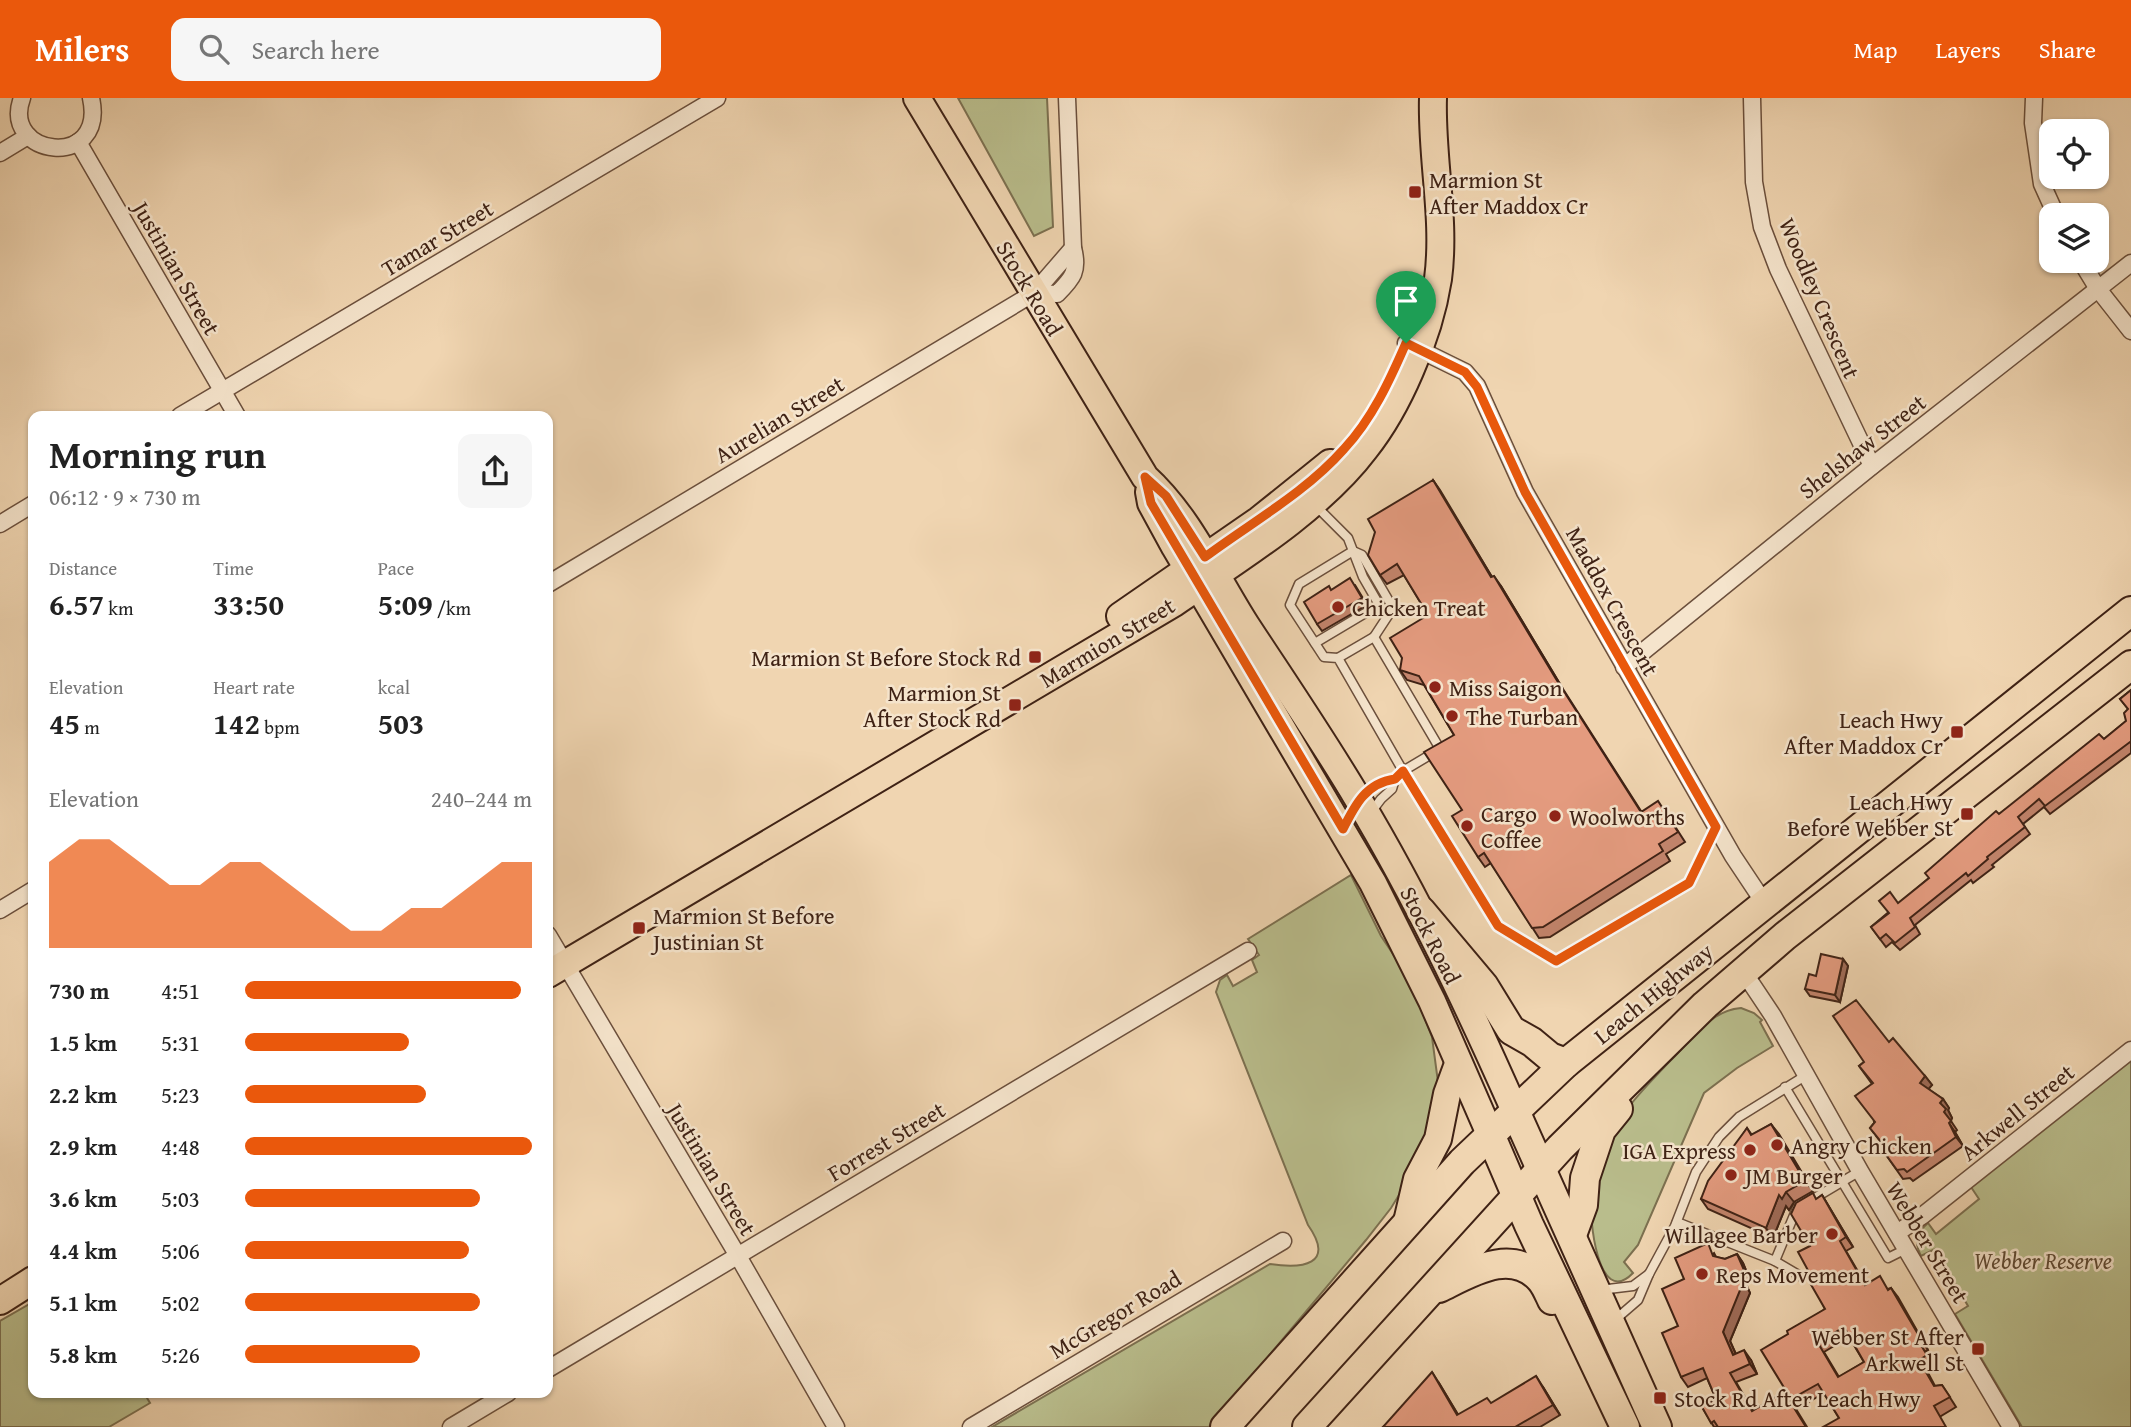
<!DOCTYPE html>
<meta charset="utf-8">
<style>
body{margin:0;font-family:"Gentium Book Plus",serif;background:#f6f6f6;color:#222;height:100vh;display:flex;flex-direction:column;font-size:26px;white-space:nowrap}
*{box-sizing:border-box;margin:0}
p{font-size:23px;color:#767676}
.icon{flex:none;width:38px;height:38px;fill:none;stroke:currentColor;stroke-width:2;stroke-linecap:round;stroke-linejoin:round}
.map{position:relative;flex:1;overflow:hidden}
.sheet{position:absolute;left:28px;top:313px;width:525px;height:987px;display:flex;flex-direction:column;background:#fff;border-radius:14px;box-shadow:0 2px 5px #0004}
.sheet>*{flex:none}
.fabs{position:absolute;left:2039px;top:21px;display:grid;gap:14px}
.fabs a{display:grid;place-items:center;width:70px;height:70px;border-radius:14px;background:#fff;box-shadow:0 2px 5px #0004;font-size:35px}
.pin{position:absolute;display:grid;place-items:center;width:60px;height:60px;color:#fff;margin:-72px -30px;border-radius:50% 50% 50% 0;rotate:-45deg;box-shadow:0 0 7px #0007}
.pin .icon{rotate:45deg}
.round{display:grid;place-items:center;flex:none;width:74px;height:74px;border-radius:14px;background:#f6f6f6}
.head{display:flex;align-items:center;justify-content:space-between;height:119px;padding:0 21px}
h1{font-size:38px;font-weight:700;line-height:52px}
.figures{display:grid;grid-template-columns:repeat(3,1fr);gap:10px;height:119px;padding:7px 21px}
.figures div{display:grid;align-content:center}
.figures b{font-size:30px;font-weight:700}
.figures small{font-size:19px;font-weight:400}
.figures p{font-size:19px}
.chart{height:196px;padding:14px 21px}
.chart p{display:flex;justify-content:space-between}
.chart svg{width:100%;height:126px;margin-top:7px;fill:#ea580c;opacity:.7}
ul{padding:0 21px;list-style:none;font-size:23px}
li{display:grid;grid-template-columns:112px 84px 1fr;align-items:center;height:52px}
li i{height:18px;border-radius:9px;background:#ea580c}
header{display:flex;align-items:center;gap:42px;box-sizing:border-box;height:98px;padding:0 35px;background:#ea580c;color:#fff}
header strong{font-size:33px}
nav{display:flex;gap:38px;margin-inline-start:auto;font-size:24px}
.search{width:490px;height:63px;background:#f6f6f6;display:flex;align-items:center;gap:18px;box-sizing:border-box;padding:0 24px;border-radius:14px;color:#767676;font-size:26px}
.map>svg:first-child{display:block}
</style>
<header>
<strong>Milers</strong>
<div class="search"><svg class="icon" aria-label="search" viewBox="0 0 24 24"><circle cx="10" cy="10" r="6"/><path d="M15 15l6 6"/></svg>Search here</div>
<nav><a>Map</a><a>Layers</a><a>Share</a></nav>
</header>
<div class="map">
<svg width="2131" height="1329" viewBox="0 0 2131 1329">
<rect width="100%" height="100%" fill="#f0d5b1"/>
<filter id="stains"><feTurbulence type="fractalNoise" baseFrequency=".00286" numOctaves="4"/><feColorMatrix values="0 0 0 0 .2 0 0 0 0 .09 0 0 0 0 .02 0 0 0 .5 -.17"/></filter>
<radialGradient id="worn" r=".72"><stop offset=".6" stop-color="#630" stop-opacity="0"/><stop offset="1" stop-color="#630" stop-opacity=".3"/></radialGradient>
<!-- green -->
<g fill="#b9bd8c" stroke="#7c7050" stroke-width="2">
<polygon points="958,0 1047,0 1053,129 1034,138"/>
<path d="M1351,777l30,61 28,42 23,59 6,45 -13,71 -34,55 -25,32 -157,187h-217l278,-163c32,5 66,1 38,-39l-92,-233 4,-12 7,-5 6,11 24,-14 -5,-12 7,-5 -11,-16z"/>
<path d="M1741,910l13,5 8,7 -2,2 13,24 -36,22 -33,25 -66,152 -14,17 9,11c-36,37 -44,-58 -42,-77 1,-12 4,-30 9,-41 17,-41 48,-71 78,-102 18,-19 35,-43 63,-45z"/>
<path d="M2131,962v367h-109l-67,-113 13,-8 -33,-57 -14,7c-7,-14 -5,-23 7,-33l8,11 43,-35 -8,-12z"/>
<polygon points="33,1204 33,1295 144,1295 150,1305 109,1329 0,1329 0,1223"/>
</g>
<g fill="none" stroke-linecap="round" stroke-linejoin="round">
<defs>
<g id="service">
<polyline points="1315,407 1348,440 1353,453 1299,486 1290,507 1324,559 1338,560 1403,673 1498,828 1556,863 1689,785 1716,729"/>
<polyline points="1353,453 1362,457 1393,510 1374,539"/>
<polyline points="1315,545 1377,508 1378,505 1363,479 1353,453"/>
<polyline points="1338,560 1374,539 1440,651 1403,673 1395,681 1392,691 1381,701 1372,713"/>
<path d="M1344,728c13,-23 23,-44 51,-47"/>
<polyline points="1785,989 1888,1160 1906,1151"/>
<polyline points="1808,1104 1860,1073"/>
<polyline points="1677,1124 1775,1163 1797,1110"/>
<polyline points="1775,1163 1802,1179"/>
<polyline points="1600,1192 1633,1188 1649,1176"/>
<polyline points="1616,1221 1638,1202 1649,1176 1675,1128 1696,1074 1719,1039 1739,1019 1805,978"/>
</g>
<g id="minor">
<path d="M22,0c-22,59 85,73 69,0"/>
<polyline points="1752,0 1754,84 1762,129 1778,171 1872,368"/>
<polyline points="2034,0 2033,25 2042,86 2056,117"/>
<polyline points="78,44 237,318"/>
<polyline points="0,55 28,38"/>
<polyline points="2081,163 2098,191 2131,233"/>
<path d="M1034,195l23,1c16,-16 22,-23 16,-46l-6,-150"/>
<polyline points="1406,245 1465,274 1477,288 1525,394 1733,758 1765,806"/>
<polyline points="180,318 717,0"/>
<polyline points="0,426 33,406"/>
<polyline points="548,486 1034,195 1073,150"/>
<polyline points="1624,569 1872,368 2131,165"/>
<polyline points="0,812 33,792"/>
<polyline points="548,837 738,1158 836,1329"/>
<polyline points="1743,873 1773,918 1860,1073 2011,1329"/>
<polyline points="1897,1135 1922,1118 2131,952"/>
<polyline points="548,1271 1248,853"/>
<polyline points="451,1329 508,1295"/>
<polyline points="971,1329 1283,1143"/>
</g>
<g id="primary">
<path d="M917,0l228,379c44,40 69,98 101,148 38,58 77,115 112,174 60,100 110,206 157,312"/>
<polyline points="1149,394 1151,405 1175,449 1373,785 1432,903 1490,1036"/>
<polyline points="1120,518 1259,422 1330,365"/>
<path d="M548,876l626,-371c63,-43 145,-93 191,-154 19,-24 33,-50 45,-78 13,-29 23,-60 28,-92 8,-60 -7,-121 -5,-181"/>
<polyline points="1407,1124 1417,1081 1438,1041 1447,996 1458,966"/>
<polyline points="0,1203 33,1182"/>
</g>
<g id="trunk">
<polyline points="1421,813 1484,888 1511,932 1532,944 1550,959 1566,965"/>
<polyline points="1515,1013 1657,1329"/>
<polyline points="1490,1036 1529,1127 1625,1329"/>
<polyline points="1572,1137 1583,1107 1585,1080 1601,1032 1618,1011"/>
<path d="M1439,1190c31,-15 73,-42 102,-8 5,6 8,14 11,20"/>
<polyline points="1225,1329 1462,1064 1566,965 2131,513"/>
<polyline points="1307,1329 1560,1050 1705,907 1785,838 2131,567"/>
</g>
</defs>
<!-- service casing -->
<use href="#service" stroke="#6b4f3c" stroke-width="11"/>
<!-- minor casing -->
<use href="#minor" stroke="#6b4f3c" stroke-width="19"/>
<!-- primary casing -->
<use href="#primary" stroke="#3f2215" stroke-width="30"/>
<!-- trunk casing -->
<use href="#trunk" stroke="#3f2215" stroke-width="32"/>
<!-- service -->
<use href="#service" stroke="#f5e4cc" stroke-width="8"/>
<!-- minor -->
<use href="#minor" stroke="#f5e4cc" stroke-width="16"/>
<!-- primary -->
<use href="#primary" stroke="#f0d5b1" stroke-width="26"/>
<!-- trunk -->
<use href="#trunk" stroke="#f0d5b1" stroke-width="28"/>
</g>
<!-- wall -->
<g fill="#c4856d" stroke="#3f2215" stroke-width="2" fill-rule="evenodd">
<polygon points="1433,382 1492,479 1501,488 1563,591 1641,713 1665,713 1685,744 1666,756 1670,763 1550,839 1539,840 1491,765 1485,769 1478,759 1462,712 1454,637 1424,587 1407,582 1400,572 1428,517 1404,477 1387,486 1380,477"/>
<polygon points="1355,487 1367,507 1322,533 1317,526 1331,492"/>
<polygon points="2131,592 2131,655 2050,716 2044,709 2023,726 2030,736 1992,767 1994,769 1973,785 1971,782 1915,827 1920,836 1900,852 1892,844 1886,849 1871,829 1929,780 1999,716 2104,641 2126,623 2128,611 2120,601"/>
<polygon points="1843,861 1848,868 1840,904 1810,898 1805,891 1816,878"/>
<polygon points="1889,944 1925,978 1932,987 1928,991 1943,1001 1949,1010 1948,1012 1952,1020 1951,1023 1957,1032 1955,1034 1963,1048 1913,1083 1910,1080 1903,1081 1884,1054 1886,1051 1870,1030 1874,1025 1872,986 1859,968"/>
<polygon points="1771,1026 1813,1093 1794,1104 1789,1112 1786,1108 1773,1140 1708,1111 1701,1101 1747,1030 1752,1037"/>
<path d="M1822,1097l31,52 -7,4 20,34 22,4 3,-1 37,62 -2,1 7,14 -7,4 9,17 7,-1 14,22 -15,9 -102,2 -15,-25 -27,16 -6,-10 -3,-65 37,-25 -15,-35v-28l7,-47zM1849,1239l15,25 -25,15 -15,-25z"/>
<polygon points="1714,1155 1716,1159 1725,1161 1737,1156 1743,1165 1750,1182 1745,1184 1750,1195 1730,1243 1736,1256 1751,1262 1757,1276 1736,1284 1753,1313 1791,1303 1807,1329 1714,1329 1702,1309 1716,1301 1707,1280 1688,1289 1681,1279 1678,1228 1684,1181"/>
<polygon points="1439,1285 1458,1317 1543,1289 1560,1317 1540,1329 1383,1329"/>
</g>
<!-- shaded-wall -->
<g fill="#a06c59" stroke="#3f2215" stroke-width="2">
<polygon points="1433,382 1440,392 1498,489 1491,479"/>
<polygon points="1494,478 1501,488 1563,591 1556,581"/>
<polygon points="1843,861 1848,868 1840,904 1835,897"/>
<polygon points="1925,978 1932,987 1926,994 1920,985"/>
<polygon points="1943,1001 1949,1010 1948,1012 1952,1020 1950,1023 1944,1014 1940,1005"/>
<polygon points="1949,1025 1955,1034 1963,1048 1956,1039"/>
<polygon points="1771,1026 1779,1036 1813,1093 1805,1083"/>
<polygon points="1786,1094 1794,1104 1789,1112 1786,1108 1773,1140 1766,1130 1779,1097"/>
<polygon points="1822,1097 1828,1107 1853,1149 1846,1139"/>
<polygon points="1737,1156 1743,1165 1750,1182 1744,1172"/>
<polygon points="1739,1175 1745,1184 1750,1195 1730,1243 1740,1266 1733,1257 1723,1234"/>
<polygon points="1891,1190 1898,1199 1928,1252 1922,1243"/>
<polygon points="1744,1252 1751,1262 1757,1276 1750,1266"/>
<polygon points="1432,1274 1439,1285 1465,1328 1457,1317"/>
<polygon points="1536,1278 1543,1289 1560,1317 1553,1307"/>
</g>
<!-- building -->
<g fill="#e49b7f" stroke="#3f2215" stroke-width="2" fill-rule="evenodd">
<polygon points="1433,382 1491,479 1494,478 1556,581 1641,714 1658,703 1678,734 1659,746 1663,753 1543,829 1532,830 1484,755 1478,759 1452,718 1462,712 1424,654 1454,637 1419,578 1400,572 1402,560 1390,540 1428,517 1397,466 1380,477 1368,457 1375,434 1368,421"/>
<polygon points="1350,480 1362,500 1317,526 1304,504 1329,488 1331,492"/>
<polygon points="2131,592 2131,645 2130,644 2045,708 2039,701 2018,719 2025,729 1987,759 1988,761 1968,778 1966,775 1910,820 1915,829 1895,845 1886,836 1880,841 1871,829 1889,815 1879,803 1890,794 1898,805 1929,780 1925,775 1996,713 1999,716 2099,636 2104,641 2126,623 2124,615 2128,611 2120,601"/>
<polygon points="1821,856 1843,861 1835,897 1805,891 1809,876 1816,878"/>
<polygon points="1856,902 1889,944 1893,940 1925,978 1920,985 1943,1001 1940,1005 1946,1011 1944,1014 1951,1023 1949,1025 1956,1039 1907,1074 1904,1071 1897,1072 1884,1054 1886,1050 1870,1030 1875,1024 1855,998 1873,985 1859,968 1864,964 1833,918"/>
<polygon points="1771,1026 1805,1083 1786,1094 1782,1101 1779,1097 1766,1130 1701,1101 1708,1083 1747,1030 1751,1037"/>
<path d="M1813,1095l3,6 6,-4 24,42 -6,4 25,44 15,-9 8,14 3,-2 31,53 -3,1 8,13 -8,5 15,26 8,-1 8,12 -16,9 12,21h-123l16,-9 -21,-34 -27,15 -30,-49 27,-16 -1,-3 38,-22 -19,-33 4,-2 -12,-22 12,-6 -19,-32 5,-11zM1844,1229l20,35 -26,15 -20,-34z"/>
<polygon points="1708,1145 1713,1158 1725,1161 1737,1156 1744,1172 1739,1175 1743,1185 1723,1234 1733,1257 1744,1252 1750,1266 1730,1275 1752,1313 1784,1294 1806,1329 1718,1329 1714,1323 1711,1325 1702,1309 1716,1301 1703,1270 1681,1279 1662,1235 1678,1228 1662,1191 1684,1181 1675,1160"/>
<polygon points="1432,1274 1457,1317 1487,1300 1491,1305 1536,1278 1553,1307 1515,1329 1383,1329"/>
</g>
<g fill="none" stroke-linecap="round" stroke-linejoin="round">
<defs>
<path id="route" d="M1406,245l59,29 12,15 48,105 191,335 -27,56 -133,78 -58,-35 -95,-155 -8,8c-29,4 -40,26 -52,50l-192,-326 -6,-26 21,19 39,61c47,-35 100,-64 139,-108 28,-30 46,-69 62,-106z"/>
</defs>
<!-- route casing -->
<use href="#route" stroke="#fff" stroke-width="14"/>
<!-- route -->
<use href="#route" stroke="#ea580c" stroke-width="9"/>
</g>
<!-- markers -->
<g fill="#8f2418" stroke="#f5e4cc" stroke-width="2.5">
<rect x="1408" y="87" width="14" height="14" rx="3.5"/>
<circle cx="1338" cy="509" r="7"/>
<rect x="1028" y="552" width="14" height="14" rx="3.5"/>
<circle cx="1435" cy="589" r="7"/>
<rect x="1008" y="600" width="14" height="14" rx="3.5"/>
<circle cx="1452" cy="618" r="7"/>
<rect x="1950" y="627" width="14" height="14" rx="3.5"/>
<rect x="1960" y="709" width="14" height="14" rx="3.5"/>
<circle cx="1555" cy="718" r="7"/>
<circle cx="1467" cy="728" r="7"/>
<rect x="632" y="823" width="14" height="14" rx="3.5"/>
<circle cx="1777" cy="1047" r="7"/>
<circle cx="1750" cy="1052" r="7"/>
<circle cx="1731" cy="1077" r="7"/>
<circle cx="1832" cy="1136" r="7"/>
<circle cx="1702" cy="1176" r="7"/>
<rect x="1971" y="1244" width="14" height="14" rx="3.5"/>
<rect x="1653" y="1293" width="14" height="14" rx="3.5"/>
</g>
<g text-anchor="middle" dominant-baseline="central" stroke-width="5" stroke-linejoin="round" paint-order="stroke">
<!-- poi labels -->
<g font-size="23" fill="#3f2215" stroke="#f5e4cc" text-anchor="start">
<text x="1429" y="81">Marmion St<tspan x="1429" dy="26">After Maddox Cr</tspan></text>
<text x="1352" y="509">Chicken Treat</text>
<text x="1021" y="559" text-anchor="end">Marmion St Before Stock Rd</text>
<text x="1449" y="589">Miss Saigon</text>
<text x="1001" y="594" text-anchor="end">Marmion St<tspan x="1001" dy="26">After Stock Rd</tspan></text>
<text x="1466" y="618">The Turban</text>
<text x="1943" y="621" text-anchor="end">Leach Hwy<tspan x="1943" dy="26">After Maddox Cr</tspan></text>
<text x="1953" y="703" text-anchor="end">Leach Hwy<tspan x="1953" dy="26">Before Webber St</tspan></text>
<text x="1481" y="715">Cargo<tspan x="1481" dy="26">Coffee</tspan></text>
<text x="1569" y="718">Woolworths</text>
<text x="653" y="817">Marmion St Before<tspan x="653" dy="26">Justinian St</tspan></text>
<text x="1791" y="1047">Angry Chicken</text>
<text x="1736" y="1052" text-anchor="end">IGA Express</text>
<text x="1745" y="1077">JM Burger</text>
<text x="1818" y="1136" text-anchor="end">Willagee Barber</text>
<text x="1716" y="1176">Reps Movement</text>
<text x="1964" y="1238" text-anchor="end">Webber St After<tspan x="1964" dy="26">Arkwell St</tspan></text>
<text x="1674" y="1300">Stock Rd After Leach Hwy</text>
</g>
<!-- street labels -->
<g font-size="23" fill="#3f2215" stroke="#f5e4cc">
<text transform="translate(437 140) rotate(-31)">Tamar Street</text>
<text transform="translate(177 170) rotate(60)">Justinian Street</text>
<text transform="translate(1030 190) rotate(59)">Stock Road</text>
<text transform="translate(1820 200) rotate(67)">Woodley Crescent</text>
<text transform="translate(779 321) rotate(-31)">Aurelian Street</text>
<text transform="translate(1862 348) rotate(-38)">Shelshaw Street</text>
<text transform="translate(1613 503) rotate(61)">Maddox Crescent</text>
<text transform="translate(1107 544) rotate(-31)">Marmion Street</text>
<text transform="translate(1431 837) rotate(63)">Stock Road</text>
<text transform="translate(1653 895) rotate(-39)">Leach Highway</text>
<text transform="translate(2017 1014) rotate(-39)">Arkwell Street</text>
<text transform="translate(886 1043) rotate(-31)">Forrest Street</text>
<text transform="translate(712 1071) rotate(59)">Justinian Street</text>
<text transform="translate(1928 1144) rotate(59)">Webber Street</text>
<text transform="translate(1115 1216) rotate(-31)">McGregor Road</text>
</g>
<!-- park labels -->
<g font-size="23" font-style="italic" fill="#5e4933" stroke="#f5e4cc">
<text x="2043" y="1162">Webber Reserve</text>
</g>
</g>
<rect width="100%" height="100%" filter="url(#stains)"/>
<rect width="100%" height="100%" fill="url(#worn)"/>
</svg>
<div class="fabs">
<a><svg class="icon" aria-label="locate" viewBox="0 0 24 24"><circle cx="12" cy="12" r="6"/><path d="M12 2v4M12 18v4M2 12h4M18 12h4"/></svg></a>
<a><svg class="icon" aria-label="layers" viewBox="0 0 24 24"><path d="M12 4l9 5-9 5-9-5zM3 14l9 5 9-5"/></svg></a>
</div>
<div class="pin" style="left:1406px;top:245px;background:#1e9e55"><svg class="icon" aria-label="arrive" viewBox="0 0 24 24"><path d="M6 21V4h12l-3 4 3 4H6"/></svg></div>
<section class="sheet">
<div class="head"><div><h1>Morning run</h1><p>06:12 · 9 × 730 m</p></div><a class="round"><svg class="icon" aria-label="share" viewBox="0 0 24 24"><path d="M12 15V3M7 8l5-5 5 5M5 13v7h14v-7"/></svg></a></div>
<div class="figures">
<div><p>Distance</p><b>6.57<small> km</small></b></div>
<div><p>Time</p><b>33:50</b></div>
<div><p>Pace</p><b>5:09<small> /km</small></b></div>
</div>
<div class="figures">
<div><p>Elevation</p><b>45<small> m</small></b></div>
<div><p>Heart rate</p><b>142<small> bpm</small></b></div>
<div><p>kcal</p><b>503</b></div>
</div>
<div class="chart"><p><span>Elevation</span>240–244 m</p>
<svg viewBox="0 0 160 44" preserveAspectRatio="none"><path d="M0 44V14L10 6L20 6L30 14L40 22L50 22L60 14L70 14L80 22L90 30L100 38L110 38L120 30L130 30L140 22L150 14L160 14V44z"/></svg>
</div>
<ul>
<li><b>730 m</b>4:51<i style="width:96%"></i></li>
<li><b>1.5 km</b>5:31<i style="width:57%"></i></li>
<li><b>2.2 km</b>5:23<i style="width:63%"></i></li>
<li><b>2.9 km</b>4:48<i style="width:100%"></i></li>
<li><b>3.6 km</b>5:03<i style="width:82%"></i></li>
<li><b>4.4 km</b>5:06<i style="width:78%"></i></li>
<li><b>5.1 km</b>5:02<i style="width:82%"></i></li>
<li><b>5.8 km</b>5:26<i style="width:61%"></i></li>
</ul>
</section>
</div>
